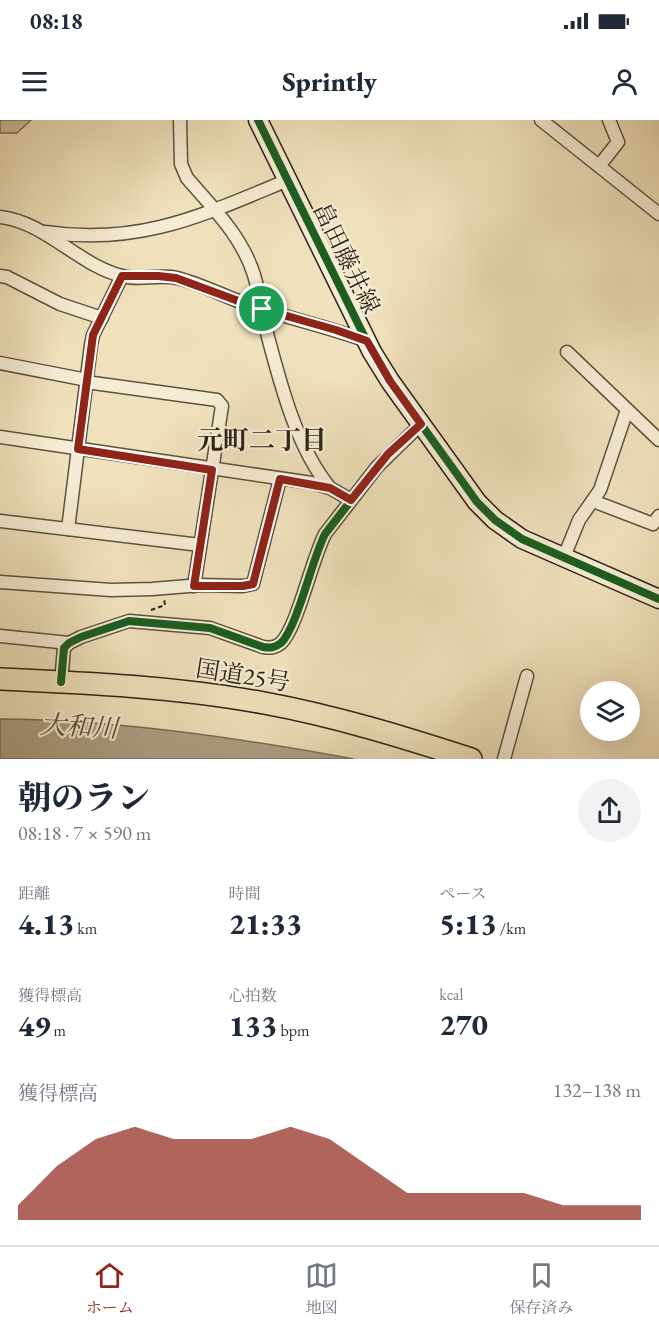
<!DOCTYPE html>
<html lang="ja">
<meta charset="utf-8">
<style>
body{margin:0;font-family:"EB Garamond","Noto Serif JP",serif;background:#f2f2f3;color:#1f2937;height:100vh;display:flex;flex-direction:column;font-size:22px;white-space:nowrap}
*{box-sizing:border-box;margin:0}
p{font-size:20px;color:#747a83}
.icon{flex:none;width:33px;height:33px;fill:none;stroke:currentColor;stroke-width:2;stroke-linecap:round;stroke-linejoin:round}
.map{position:relative;height:639px;overflow:hidden}
.drawer{display:flex;flex-direction:column;background:#fff;flex:1}
.drawer>*{flex:none}
.buttons{position:absolute;left:580px;top:561px;display:grid;gap:12px}
.buttons a{display:grid;place-items:center;width:60px;height:60px;border-radius:50%;background:#fff;box-shadow:0 6px 24px #0002;font-size:30px}
.pin{position:absolute;display:grid;place-items:center;width:51px;height:51px;color:#fff;margin:-26px;border:3px solid #fff;border-radius:50%;box-shadow:0 2px 6px #0007}
.round{display:grid;place-items:center;flex:none;width:63px;height:63px;border-radius:32px;background:#f2f2f3}
.overview{display:flex;align-items:center;justify-content:space-between;height:102px;padding:0 18px}
h1{font-size:33px;font-weight:800;line-height:45px}
.stats{display:grid;grid-template-columns:repeat(3,1fr);gap:9px;height:102px;padding:6px 18px}
.stats div{display:grid;align-content:center}
.stats b{font-size:30px;font-weight:800}
.stats small{font-size:16px;font-weight:400}
.stats p{font-size:16px}
.chart{height:168px;padding:12px 18px}
.chart p{display:flex;justify-content:space-between}
.chart svg{width:100%;height:108px;margin-top:6px;fill:#8f2418;opacity:.7}
.status{display:flex;justify-content:space-between;align-items:center;height:42px;padding:0 30px;background:#fff;direction:ltr}
.status svg{height:16px;fill:currentColor}
header{display:flex;justify-content:space-between;align-items:center;height:78px;padding:0 18px;background:#fff;font-size:27px;font-weight:800}
.dock{display:flex;justify-content:space-around;align-items:center;height:84px;border-top:2px solid #e0e1e3;background:#fff;font-size:16px;color:#747a83}
.dock a{display:grid;justify-items:center;gap:3px}
.dock .current{color:#8f2418}
.map>svg:first-child{display:block}
</style>
<div class="status"><b>08:18</b><svg viewBox="0 0 49 12"><path d="M0 12V9h3v3zM5 12V6h3v6zM10 12V3h3v9zM15 12V0h3v12zM26 1h20v11H26zM47 4h2v5h-2z"/></svg></div>
<header><svg class="icon" aria-label="menu" viewBox="0 0 24 24"><path d="M4 6h16M4 12h16M4 18h16"/></svg>Sprintly<svg class="icon" aria-label="person" viewBox="0 0 24 24"><circle cx="12" cy="8" r="4"/><path d="M4 21q1-7 8-7t8 7"/></svg></header>
<div class="map">
<svg width="659" height="639" viewBox="0 0 659 639">
<rect width="100%" height="100%" fill="#efe1bb"/>
<filter id="stains"><feTurbulence type="fractalNoise" baseFrequency=".00333" numOctaves="4"/><feColorMatrix values="0 0 0 0 .2 0 0 0 0 .09 0 0 0 0 .02 0 0 0 .5 -.17"/></filter>
<radialGradient id="worn" r=".72"><stop offset=".6" stop-color="#630" stop-opacity="0"/><stop offset="1" stop-color="#630" stop-opacity=".3"/></radialGradient>
<!-- green -->
<polygon fill="#cec19f" stroke="#7d725c" stroke-width="1.5" points="0,0 31,0 17,13 0,13"/>
<!-- water -->
<path fill="#ada084" stroke="#796e59" stroke-width="1.5" d="M0,599c119,1 238,19 354,40h-354z"/>
<g fill="none" stroke-linecap="round" stroke-linejoin="round">
<defs>
<g id="minor">
<path d="M180,0l1,44 6,14c25,29 55,58 67,97 6,20 9,41 14,62 13,49 29,111 62,151"/>
<polyline points="541,0 659,94"/>
<polyline points="599,46 618,22 609,0"/>
<path d="M0,97c46,5 78,48 122,59 18,5 37,-2 55,2 25,6 48,19 72,27 39,13 79,22 118,36"/>
<path d="M45,112c95,14 158,-17 243,-52"/>
<polyline points="0,156 7,157 60,184 102,198"/>
<polyline points="567,232 659,320"/>
<polyline points="0,243 87,260"/>
<polyline points="86,262 217,280 222,286 194,466"/>
<polyline points="0,317 312,363 330,368 351,380"/>
<polyline points="593,381 653,404 659,396"/>
<polyline points="0,401 200,425"/>
<polyline points="68,409 91,225 93,215 122,156"/>
<polyline points="564,437 579,400 600,370 627,290"/>
<polyline points="0,462 111,470 152,469 201,465 243,466 253,464 280,359"/>
<polyline points="0,516 69,523"/>
<path d="M61,562l3,-34 5,-5 12,-6 48,-16 81,7 53,19c7,1 12,1 18,-4 16,-15 31,-84 44,-109l52,-67 44,-43"/>
<polyline points="504,639 527,556"/>
</g>
<polyline id="secondary" points="258,0 372,232 390,261 477,382 495,400 522,419 659,479"/>
<path id="trunk" d="M0,559c88,4 177,8 264,24 71,13 139,34 207,56"/>
</defs>
<!-- minor casing -->
<use href="#minor" stroke="#5d5241" stroke-width="15"/>
<!-- secondary casing -->
<use href="#secondary" stroke="#2c2318" stroke-width="21"/>
<!-- trunk casing -->
<use href="#trunk" stroke="#2c2318" stroke-width="24"/>
<!-- path -->
<polyline stroke="#2c2318" stroke-width="2" stroke-dasharray="4.5 3" stroke-linecap="butt" points="151,490 165,485 164,479"/>
<!-- minor -->
<use href="#minor" stroke="#f5ecd3" stroke-width="12"/>
<!-- secondary -->
<use href="#secondary" stroke="#f5ecd3" stroke-width="18"/>
<!-- trunk -->
<use href="#trunk" stroke="#efe1bb" stroke-width="21"/>
<defs>
<g id="cycleway">
<polyline points="258,0 372,232 390,261 477,382 495,400 522,419 659,479"/>
<path d="M61,562l3,-34 5,-5 12,-6 48,-16 81,7 53,19c7,1 12,1 18,-4 16,-15 31,-84 44,-109l52,-67 44,-43"/>
</g>
</defs>
<!-- cycleway casing -->
<use href="#cycleway" stroke="#f5ecd3" stroke-width="11"/>
<!-- cycleway -->
<use href="#cycleway" stroke="#1b5e20" stroke-width="8"/>
</g>
<g fill="none" stroke-linecap="round" stroke-linejoin="round">
<defs>
<polygon id="route" points="122,156 158,156 176,158 252,186 336,210 367,221 390,261 421,304 388,334 351,380 330,368 280,359 253,464 243,466 194,466 212,350 78,329 93,215"/>
</defs>
<!-- route casing -->
<use href="#route" stroke="#fff" stroke-width="12"/>
<!-- route -->
<use href="#route" stroke="#8f2418" stroke-width="8"/>
</g>
<g text-anchor="middle" dominant-baseline="central" stroke-width="4.5" stroke-linejoin="round" paint-order="stroke">
<!-- street labels -->
<g font-size="24" fill="#2c2318" stroke="#f5ecd3">
<text transform="translate(347 138) rotate(64)">畠田藤井線</text>
<text transform="translate(243 555) rotate(9)">国道25号</text>
</g>
<!-- neighbourhood labels -->
<g font-size="26" font-weight="bold" fill="#2c2318" stroke="#f5ecd3">
<text x="262" y="320">元町二丁目</text>
</g>
<!-- water labels -->
<g font-size="26" font-style="italic" fill="#594f3e" stroke="#f5ecd3">
<text transform="translate(79 606) rotate(3)">大和川</text>
</g>
</g>
<rect width="100%" height="100%" filter="url(#stains)"/>
<rect width="100%" height="100%" fill="url(#worn)"/>
</svg>
<div class="buttons">
<a><svg class="icon" aria-label="layers" viewBox="0 0 24 24"><path d="M12 4l9 5-9 5-9-5zM3 14l9 5 9-5"/></svg></a>
</div>
<div class="pin" style="left:262px;top:189px;background:#1e9e55"><svg class="icon" aria-label="arrive" viewBox="0 0 24 24"><path d="M6 21V4h12l-3 4 3 4H6"/></svg></div>
</div>
<section class="drawer">
<div class="overview"><div><h1>朝のラン</h1><p>08:18 · 7 × 590 m</p></div><a class="round"><svg class="icon" aria-label="share" viewBox="0 0 24 24"><path d="M12 15V3M7 8l5-5 5 5M5 13v7h14v-7"/></svg></a></div>
<div class="stats">
<div><p>距離</p><b>4.13<small> km</small></b></div>
<div><p>時間</p><b>21:33</b></div>
<div><p>ペース</p><b>5:13<small> /km</small></b></div>
</div>
<div class="stats">
<div><p>獲得標高</p><b>49<small> m</small></b></div>
<div><p>心拍数</p><b>133<small> bpm</small></b></div>
<div><p>kcal</p><b>270</b></div>
</div>
<div class="chart"><p><span>獲得標高</span>132–138 m</p>
<svg viewBox="0 0 160 44" preserveAspectRatio="none"><path d="M0 44V38L10 22L20 11L30 6L40 11L50 11L60 11L70 6L80 11L90 22L100 33L110 33L120 33L130 33L140 38L150 38L160 38V44z"/></svg>
</div>
</section>
<nav class="dock">
<a class="current"><svg class="icon" aria-label="home" viewBox="0 0 24 24"><path d="M3 11l9-7 9 7M6 9v11h12V9"/></svg>ホーム</a>
<a><svg class="icon" aria-label="map" viewBox="0 0 24 24"><path d="M3 6l6-2 6 2 6-2v14l-6 2-6-2-6 2zM9 4v14M15 6v14"/></svg>地図</a>
<a><svg class="icon" aria-label="saved" viewBox="0 0 24 24"><path d="M7 4h10v16l-5-4-5 4z"/></svg>保存済み</a>
</nav>
